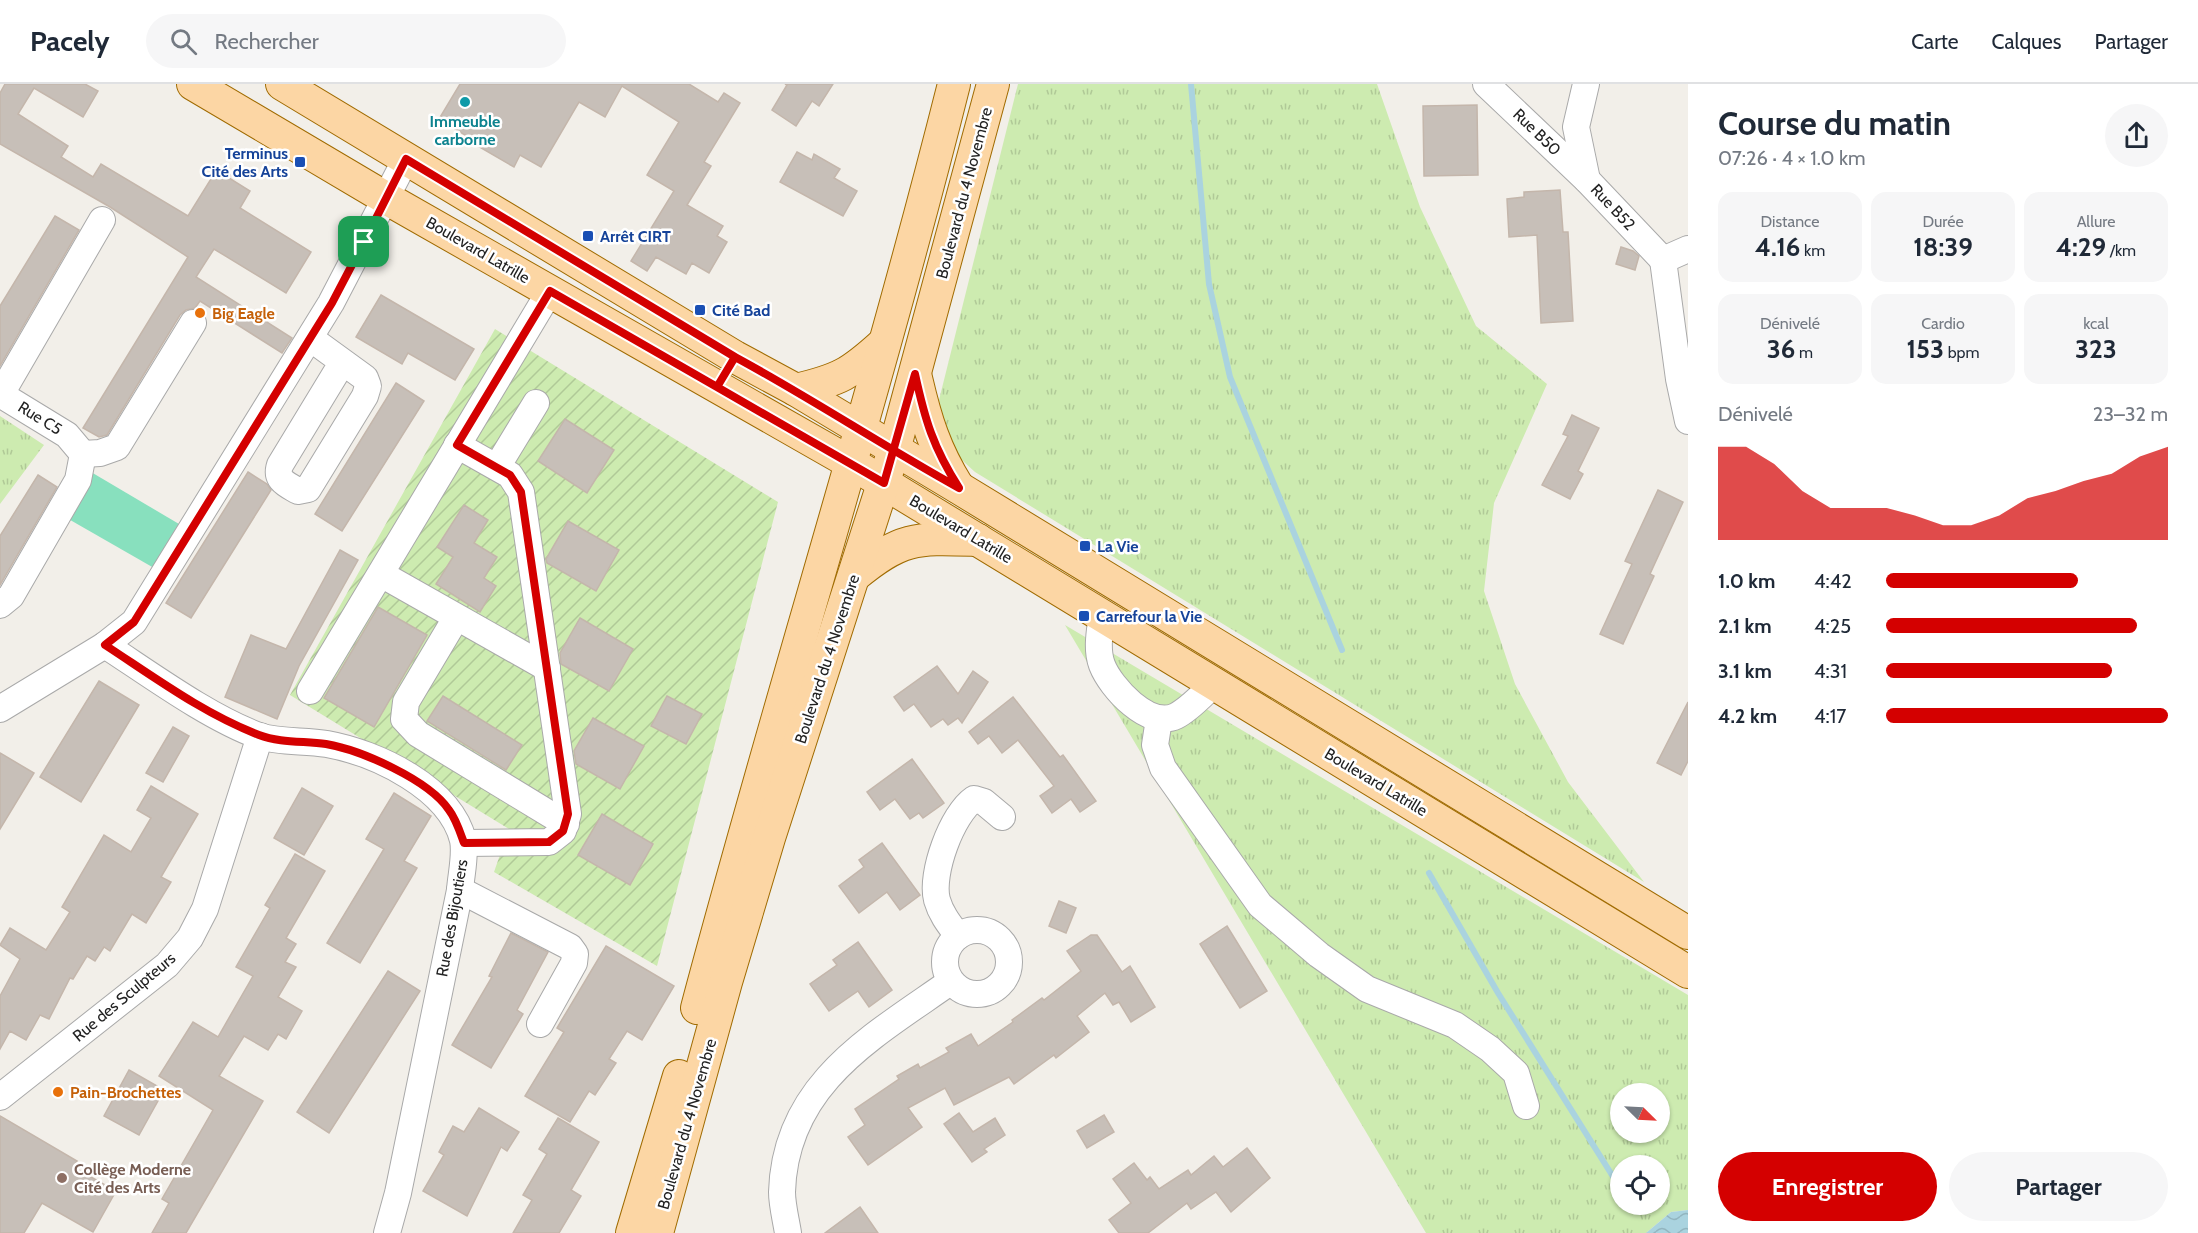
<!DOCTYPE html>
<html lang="fr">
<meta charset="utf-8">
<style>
body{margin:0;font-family:Cabin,sans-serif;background:#f6f6f7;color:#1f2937;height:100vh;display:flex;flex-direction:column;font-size:22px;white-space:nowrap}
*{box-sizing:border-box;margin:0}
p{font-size:20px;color:#747a83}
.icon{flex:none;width:33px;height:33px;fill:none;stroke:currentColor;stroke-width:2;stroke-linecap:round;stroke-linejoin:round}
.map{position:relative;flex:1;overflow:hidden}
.sheet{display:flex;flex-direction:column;background:#fff;width:510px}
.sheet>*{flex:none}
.needle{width:39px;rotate:114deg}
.buttons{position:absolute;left:1610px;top:999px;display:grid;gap:12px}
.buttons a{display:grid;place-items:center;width:60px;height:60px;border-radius:50%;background:#fff;box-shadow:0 2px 4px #0004;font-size:30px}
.pin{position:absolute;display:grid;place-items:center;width:51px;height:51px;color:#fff;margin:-26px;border-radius:12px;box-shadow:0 3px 9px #0006}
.round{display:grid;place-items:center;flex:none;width:63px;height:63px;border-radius:32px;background:#f6f6f7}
.headline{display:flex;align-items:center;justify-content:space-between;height:102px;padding:0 30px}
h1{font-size:33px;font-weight:700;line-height:45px}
.stats{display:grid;grid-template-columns:repeat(3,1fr);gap:9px;height:102px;padding:6px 30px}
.stats div{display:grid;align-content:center;border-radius:15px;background:#f6f6f7;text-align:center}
.stats b{font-size:26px;font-weight:700}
.stats small{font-size:16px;font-weight:400}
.stats p{font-size:16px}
.chart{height:168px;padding:12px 30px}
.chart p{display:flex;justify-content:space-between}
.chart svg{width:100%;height:108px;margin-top:6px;fill:#d40000;opacity:.7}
.action{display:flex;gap:12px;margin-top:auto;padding:12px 30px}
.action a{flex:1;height:69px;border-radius:36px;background:#d40000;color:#fff;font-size:24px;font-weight:700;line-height:69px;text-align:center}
.action a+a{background:#f6f6f7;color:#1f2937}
ul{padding:0 30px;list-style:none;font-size:20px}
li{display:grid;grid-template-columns:96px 72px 1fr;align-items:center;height:45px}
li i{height:15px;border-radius:8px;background:#d40000}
header{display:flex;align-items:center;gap:36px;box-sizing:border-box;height:84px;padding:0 30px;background:#fff;border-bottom:2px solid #e0e1e3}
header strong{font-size:28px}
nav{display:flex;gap:33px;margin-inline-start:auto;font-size:21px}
.search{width:420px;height:54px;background:#f6f6f7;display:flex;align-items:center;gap:15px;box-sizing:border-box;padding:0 21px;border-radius:33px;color:#747a83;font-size:22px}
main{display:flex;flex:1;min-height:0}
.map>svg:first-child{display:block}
</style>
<header>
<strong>Pacely</strong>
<div class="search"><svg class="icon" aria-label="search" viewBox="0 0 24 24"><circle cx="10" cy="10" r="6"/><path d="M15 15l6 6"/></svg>Rechercher</div>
<nav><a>Carte</a><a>Calques</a><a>Partager</a></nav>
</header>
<main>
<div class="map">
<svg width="1688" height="1149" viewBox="0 0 1688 1149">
<defs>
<pattern id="grass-tufts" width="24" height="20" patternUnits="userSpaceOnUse" patternTransform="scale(1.5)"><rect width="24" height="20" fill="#cdebb0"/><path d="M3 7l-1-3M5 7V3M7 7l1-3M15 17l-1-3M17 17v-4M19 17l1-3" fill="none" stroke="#b0c997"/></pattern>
<pattern id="garden-furrows" width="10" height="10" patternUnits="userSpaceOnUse" patternTransform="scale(1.5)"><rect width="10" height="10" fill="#cdebb0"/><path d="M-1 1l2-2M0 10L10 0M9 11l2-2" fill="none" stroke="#b0c997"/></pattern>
<pattern id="water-waves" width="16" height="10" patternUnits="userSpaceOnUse" patternTransform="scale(1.5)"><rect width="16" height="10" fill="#aad3df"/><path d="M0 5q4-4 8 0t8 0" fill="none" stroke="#92b5bf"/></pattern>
</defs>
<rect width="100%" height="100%" fill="#f2efe9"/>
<!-- grass -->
<g fill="url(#grass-tufts)" fill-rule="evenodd">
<path d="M1018,0h359l43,123 56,119 71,58 -53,119 -10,88 31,93 53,98 76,100 -669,-410c-29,-26 -32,-32 -36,-72z"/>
<polygon points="0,332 44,361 0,420"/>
<path d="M1065,541l623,370v215l-17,2 -25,21h-220zM1620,1010h39v38h-39zM1620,1082h39v38h-39z"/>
</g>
<!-- garden -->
<polygon fill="url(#garden-furrows)" points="495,245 778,418 657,882 494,788 509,745 290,611"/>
<!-- pitch -->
<polygon fill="#88e0be" points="91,388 179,440 154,484 65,433"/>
<!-- water -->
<polygon fill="url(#water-waves)" points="1688,1126 1688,1149 1646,1149 1671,1128"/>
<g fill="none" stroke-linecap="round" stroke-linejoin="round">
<!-- stream -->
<g stroke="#aad3df" stroke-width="6">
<polyline points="1191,0 1209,200 1230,293 1342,566"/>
<polyline points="1429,789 1498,909 1617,1099"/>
</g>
</g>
<!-- building -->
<g fill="#c7bfb8" stroke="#c4b6ab" stroke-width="1.5">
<polygon points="5,0 85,0 98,7 83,33 34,4 18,30 68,62 61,73 93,93 101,80 188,132 219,82 232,90 229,94 250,107 240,124 311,168 286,209 214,165 196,193 292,254 282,269 200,217 195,224 186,226 180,231 107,351 99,353 83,344 188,173 110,123 0,60 0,9"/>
<polygon points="460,0 689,0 718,18 724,9 740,19 704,78 711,82 687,121 723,142 717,152 727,158 709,189 692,179 686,190 656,173 647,187 631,177 674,107 647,91 679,38 622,2 605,33 579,18 541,83 520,71 514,83 469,57 470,54 439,35"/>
<polygon points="785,0 833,0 819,22 812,17 796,42 772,26 787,1"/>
<polygon points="1477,21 1478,91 1424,92 1423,22"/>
<polygon points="797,68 812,76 814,70 840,85 834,94 857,107 843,132 780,98"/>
<polygon points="1560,106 1563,148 1568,148 1573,237 1541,239 1537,151 1509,153 1507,115 1524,113 1524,108"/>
<polygon points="55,132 79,146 0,282 0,222"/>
<polygon points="1621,163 1633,167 1639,172 1635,186 1616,180"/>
<polygon points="381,211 474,265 455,296 408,269 402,280 356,253"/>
<polygon points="396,299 424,317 342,447 315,430"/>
<polygon points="1572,331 1599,344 1578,387 1583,390 1570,415 1542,401 1568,352 1563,350"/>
<polygon points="565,335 614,366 587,409 538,377"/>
<polygon points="248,388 267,400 271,406 191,534 166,519"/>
<polygon points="38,391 57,403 0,501 0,452"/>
<polygon points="1658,406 1683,418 1650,490 1654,492 1623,560 1600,550 1632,480 1625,477"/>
<polygon points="464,421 488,436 474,459 497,473 484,494 496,502 480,528 436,500 453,473 437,463"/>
<polygon points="568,437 619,466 596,507 547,479 546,475"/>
<polygon points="340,466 358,476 299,582 277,635 225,613 251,551 286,565"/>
<polygon points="378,523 427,551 374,643 324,614"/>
<polygon points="580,534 633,565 609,607 561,580 560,569"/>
<polygon points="937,582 958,610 973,587 988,598 962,639 958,634 948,641 943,635 931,643 914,620 904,627 894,613"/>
<polygon points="99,597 139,621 81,718 40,693"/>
<polygon points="443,612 522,661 506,686 427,637"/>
<polygon points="667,612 702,630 686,660 651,642"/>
<polygon points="1013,613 1060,673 1063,671 1096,717 1080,728 1071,715 1052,729 1040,712 1054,702 1018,656 1002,669 989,652 978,660 969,648"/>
<polygon points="1688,618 1688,677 1681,691 1657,679"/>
<polygon points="593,634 644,662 620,705 576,680 574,667"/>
<polygon points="173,643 189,652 163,698 146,689"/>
<polygon points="0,669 34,689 0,745"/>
<polygon points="912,675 944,719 923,734 919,729 910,735 895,715 880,726 867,708"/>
<polygon points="151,702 198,730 161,793 171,798 146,839 132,830 110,867 104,863 95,877 87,872 73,895 70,894 49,935 40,931 26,956 10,947 0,965 0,912 20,875 0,861 10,844 46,866 70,828 62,823 104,751 131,768 151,734 137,726"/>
<polygon points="302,704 333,722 304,771 274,754"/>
<polygon points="394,709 431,732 404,777 417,784 360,879 327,859 384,765 366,755"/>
<polygon points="602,730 653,760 630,801 578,771"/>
<polygon points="882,759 920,811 900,826 887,808 859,829 839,802 864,783 859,776"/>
<polygon points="295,770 325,787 286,854 296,860 285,878 296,883 278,913 302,927 286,955 278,950 268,966 244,952 219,992 263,1017 186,1149 152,1149 169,1119 162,1115 213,1026 159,992 193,938 218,953 253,892 236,883 270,824 265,821"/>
<polygon points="1059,817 1076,824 1066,849 1049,842"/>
<polygon points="1227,842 1267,907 1240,924 1200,860"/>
<polygon points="511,849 548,868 517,926 523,930 491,984 452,961 492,893 489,892"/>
<polygon points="1091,851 1097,851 1122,888 1130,882 1155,923 1131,938 1119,918 1113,921 1105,909 1077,932 1089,948 1056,974 1054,971 1014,1000 1009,993 954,1021 945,1004 908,1024 922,1043 868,1081 848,1053 865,1041 855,1025 899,995 897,992 918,980 920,984 949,968 946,964 971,950 978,962 1013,938 1012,936 1042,914 1044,916 1081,887 1067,867"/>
<polygon points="858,858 892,906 869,923 858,907 829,927 810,900 837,881 833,876"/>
<polygon points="606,862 674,902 642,956 627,947 609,975 616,979 595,1011 589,1007 570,1038 525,1012 564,948 557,944"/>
<polygon points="388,887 420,907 329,1049 297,1028"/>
<polygon points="129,986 164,1006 139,1051 104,1032"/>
<polygon points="479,1024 519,1048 507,1067 501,1063 467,1132 423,1107 444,1071 439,1068 453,1042 464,1048"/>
<polygon points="959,1029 973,1048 995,1034 1005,1051 984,1065 987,1068 972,1078 944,1040"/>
<polygon points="1104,1031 1114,1048 1087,1064 1077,1047"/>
<polygon points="0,1032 77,1077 73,1083 116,1107 93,1148 42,1119 24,1149 0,1149"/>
<polygon points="558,1034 599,1058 571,1106 581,1112 559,1149 513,1149 532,1116 523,1111 547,1070 539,1065"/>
<polygon points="1247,1064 1270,1094 1231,1128 1216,1108 1191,1125 1187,1119 1148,1149 1119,1149 1109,1136 1131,1119 1113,1095 1134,1079 1147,1096 1150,1093 1159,1105 1188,1086 1191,1091 1214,1072 1223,1083"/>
<polygon points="860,1123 878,1149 825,1149"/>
</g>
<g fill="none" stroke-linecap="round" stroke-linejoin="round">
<defs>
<g id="minor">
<polyline points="1486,0 1587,96 1663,176"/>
<polyline points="1586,0 1576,43 1587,96"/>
<polyline points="1663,176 1679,295 1688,337"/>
<polyline points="1663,176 1688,165"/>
<path d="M310,254l55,40 3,8 -3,10 -57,93 -10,2c-12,-7 -23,-11 -18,-26l62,-102"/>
<polyline points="0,310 67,351 83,370 78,396 11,512 0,521"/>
<polyline points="1,310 102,136"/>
<polyline points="457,361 510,391 521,408 568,730 563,747 549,758 464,759"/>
<polyline points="83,370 100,369 117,363 193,239"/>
<polyline points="497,383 536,319"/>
<polyline points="381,490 547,584"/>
<path d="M1102,530c-2,17 -6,35 0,51 9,23 47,64 74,51 14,-7 27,-22 39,-33"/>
<polyline points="456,534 406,618 404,635 418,650 566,740"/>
<path d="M105,561c46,30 103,72 154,91 22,7 46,4 68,8 50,9 123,44 136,96 3,15 -2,35 -3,50l-62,303 -11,40"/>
<polyline points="310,607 550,207"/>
<polyline points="0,625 105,561 134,538 331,219 406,75"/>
<polyline points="1159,635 1155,661 1163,684 1260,821 1319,871 1367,905 1455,941 1490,965 1516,989 1526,1022"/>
<polyline points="460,806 570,863 575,870 574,879 540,940"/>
<circle cx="977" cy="878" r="32"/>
<path d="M958,852c-9,-12 -17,-22 -21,-36 -7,-26 15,-86 37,-101l10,3 18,15"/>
<polyline points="0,1013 167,881 190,854 205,825 260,652"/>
<path d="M788,1149c-2,-13 -6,-28 -6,-41 3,-108 90,-155 168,-210"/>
</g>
<g id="major">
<polyline points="193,0 384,113 851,379 1688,888"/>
<polyline points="282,0 735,273 796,306 959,404 1688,849"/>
<path d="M916,294c10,43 19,72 42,109"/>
<path d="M796,306c43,-10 54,-16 87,-46"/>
<path d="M854,492c48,-40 63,-38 124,-36"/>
<path d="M697,924c82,-309 179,-614 257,-924"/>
<polyline points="632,1149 679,992"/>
<polyline points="657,1149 726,898 769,754 894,366 993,0"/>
</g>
</defs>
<!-- minor casing -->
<use href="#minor" stroke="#a9a9a9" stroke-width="28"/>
<!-- major casing -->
<use href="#major" stroke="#a06b00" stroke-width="34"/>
<!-- minor -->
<use href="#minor" stroke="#fff" stroke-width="26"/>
<!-- major -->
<use href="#major" stroke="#fcd6a4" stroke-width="32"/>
</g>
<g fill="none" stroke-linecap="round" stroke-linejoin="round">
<defs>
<path id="route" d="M364,158l-32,61 -198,319 -29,23c49,32 99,69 154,90 21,8 45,6 67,9 35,6 103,36 123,66 7,9 11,22 15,33l85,-1 14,-11 5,-17 -47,-322 -11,-17 -53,-30 93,-154 167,96 18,-30c76,41 148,89 224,131 -26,-41 -34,-68 -44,-114l-31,109 -167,-96 18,-30 -329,-198 -42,83"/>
</defs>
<!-- route casing -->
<use href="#route" stroke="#fff" stroke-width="12"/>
<!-- route -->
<use href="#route" stroke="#d40000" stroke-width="8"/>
</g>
<!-- markers -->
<circle fill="#0f9aa8" stroke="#fff" stroke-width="2" cx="465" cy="18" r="6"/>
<g fill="#1a4fb4" stroke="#fff" stroke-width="2">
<rect x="294" y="72" width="12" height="12" rx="3"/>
<rect x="582" y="146" width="12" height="12" rx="3"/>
<rect x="694" y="220" width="12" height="12" rx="3"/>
<rect x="1079" y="456" width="12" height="12" rx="3"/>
<rect x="1078" y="526" width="12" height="12" rx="3"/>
</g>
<g fill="#e8710a" stroke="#fff" stroke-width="2">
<circle cx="200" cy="229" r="6"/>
<circle cx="58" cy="1008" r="6"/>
</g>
<circle fill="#8d6e63" stroke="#fff" stroke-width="2" cx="62" cy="1094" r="6"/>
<g text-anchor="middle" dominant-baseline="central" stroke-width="5" stroke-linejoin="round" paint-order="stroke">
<!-- culture labels -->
<g font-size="16" font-weight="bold" fill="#0d838f" stroke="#fff">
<text x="465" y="37">Immeuble<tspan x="465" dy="18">carborne</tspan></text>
</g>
<!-- street labels -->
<g font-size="16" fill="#222" stroke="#fff">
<text transform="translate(1537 48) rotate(44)">Rue B50</text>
<text transform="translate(964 109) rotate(-75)">Boulevard du 4 Novembre</text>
<text transform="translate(1613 123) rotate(47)">Rue B52</text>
<text transform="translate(478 166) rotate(30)">Boulevard Latrille</text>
<text transform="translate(40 334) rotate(32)">Rue C5</text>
<text transform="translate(961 445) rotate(31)">Boulevard Latrille</text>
<text transform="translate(827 575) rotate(-72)">Boulevard du 4 Novembre</text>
<text transform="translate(1376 698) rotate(31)">Boulevard Latrille</text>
<text transform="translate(452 834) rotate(-80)">Rue des Bijoutiers</text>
<text transform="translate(124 913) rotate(-40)">Rue des Sculpteurs</text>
<text transform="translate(687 1040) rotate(-74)">Boulevard du 4 Novembre</text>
</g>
<!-- transit labels -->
<g font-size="16" font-weight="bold" fill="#164399" stroke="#fff" text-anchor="start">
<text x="288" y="69" text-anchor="end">Terminus<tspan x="288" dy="18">Cité des Arts</tspan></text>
<text x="600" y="152">Arrêt CIRT</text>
<text x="712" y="226">Cité Bad</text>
<text x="1097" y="462">La Vie</text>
<text x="1096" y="532">Carrefour la Vie</text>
</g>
<!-- food labels -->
<g font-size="16" font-weight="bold" fill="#c56008" stroke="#fff" text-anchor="start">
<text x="212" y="229">Big Eagle</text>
<text x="70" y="1008">Pain-Brochettes</text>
</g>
<!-- education labels -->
<g font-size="16" font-weight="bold" fill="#785e54" stroke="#fff" text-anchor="start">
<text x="74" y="1085">Collège Moderne<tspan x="74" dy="18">Cité des Arts</tspan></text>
</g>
</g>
</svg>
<div class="buttons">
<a><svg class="needle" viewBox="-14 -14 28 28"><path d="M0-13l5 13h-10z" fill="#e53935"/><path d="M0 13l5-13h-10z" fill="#747a83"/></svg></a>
<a><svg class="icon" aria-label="locate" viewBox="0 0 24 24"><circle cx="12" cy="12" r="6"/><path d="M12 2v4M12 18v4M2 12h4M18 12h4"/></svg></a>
</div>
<div class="pin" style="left:364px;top:158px;background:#1e9e55"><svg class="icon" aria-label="arrive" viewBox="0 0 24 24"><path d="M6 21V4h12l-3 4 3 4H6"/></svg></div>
</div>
<section class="sheet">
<div class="headline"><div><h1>Course du matin</h1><p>07:26 · 4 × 1.0 km</p></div><a class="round"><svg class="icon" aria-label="share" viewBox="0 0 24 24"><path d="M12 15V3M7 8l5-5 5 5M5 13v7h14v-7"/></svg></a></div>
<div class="stats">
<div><p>Distance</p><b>4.16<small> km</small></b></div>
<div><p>Durée</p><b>18:39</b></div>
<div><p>Allure</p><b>4:29<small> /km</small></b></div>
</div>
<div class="stats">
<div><p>Dénivelé</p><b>36<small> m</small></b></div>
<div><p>Cardio</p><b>153<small> bpm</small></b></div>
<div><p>kcal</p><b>323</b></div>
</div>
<div class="chart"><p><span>Dénivelé</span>23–32 m</p>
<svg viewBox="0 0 160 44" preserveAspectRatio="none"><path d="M0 44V6L10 6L20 13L30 24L40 31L50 31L60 31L70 34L80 38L90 38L100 34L110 27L120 24L130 20L140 17L150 10L160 6V44z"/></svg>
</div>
<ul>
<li><b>1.0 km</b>4:42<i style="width:68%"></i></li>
<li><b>2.1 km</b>4:25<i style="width:89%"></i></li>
<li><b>3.1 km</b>4:31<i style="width:80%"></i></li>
<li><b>4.2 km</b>4:17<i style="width:100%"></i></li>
</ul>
<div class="action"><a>Enregistrer</a><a>Partager</a></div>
</section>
</main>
